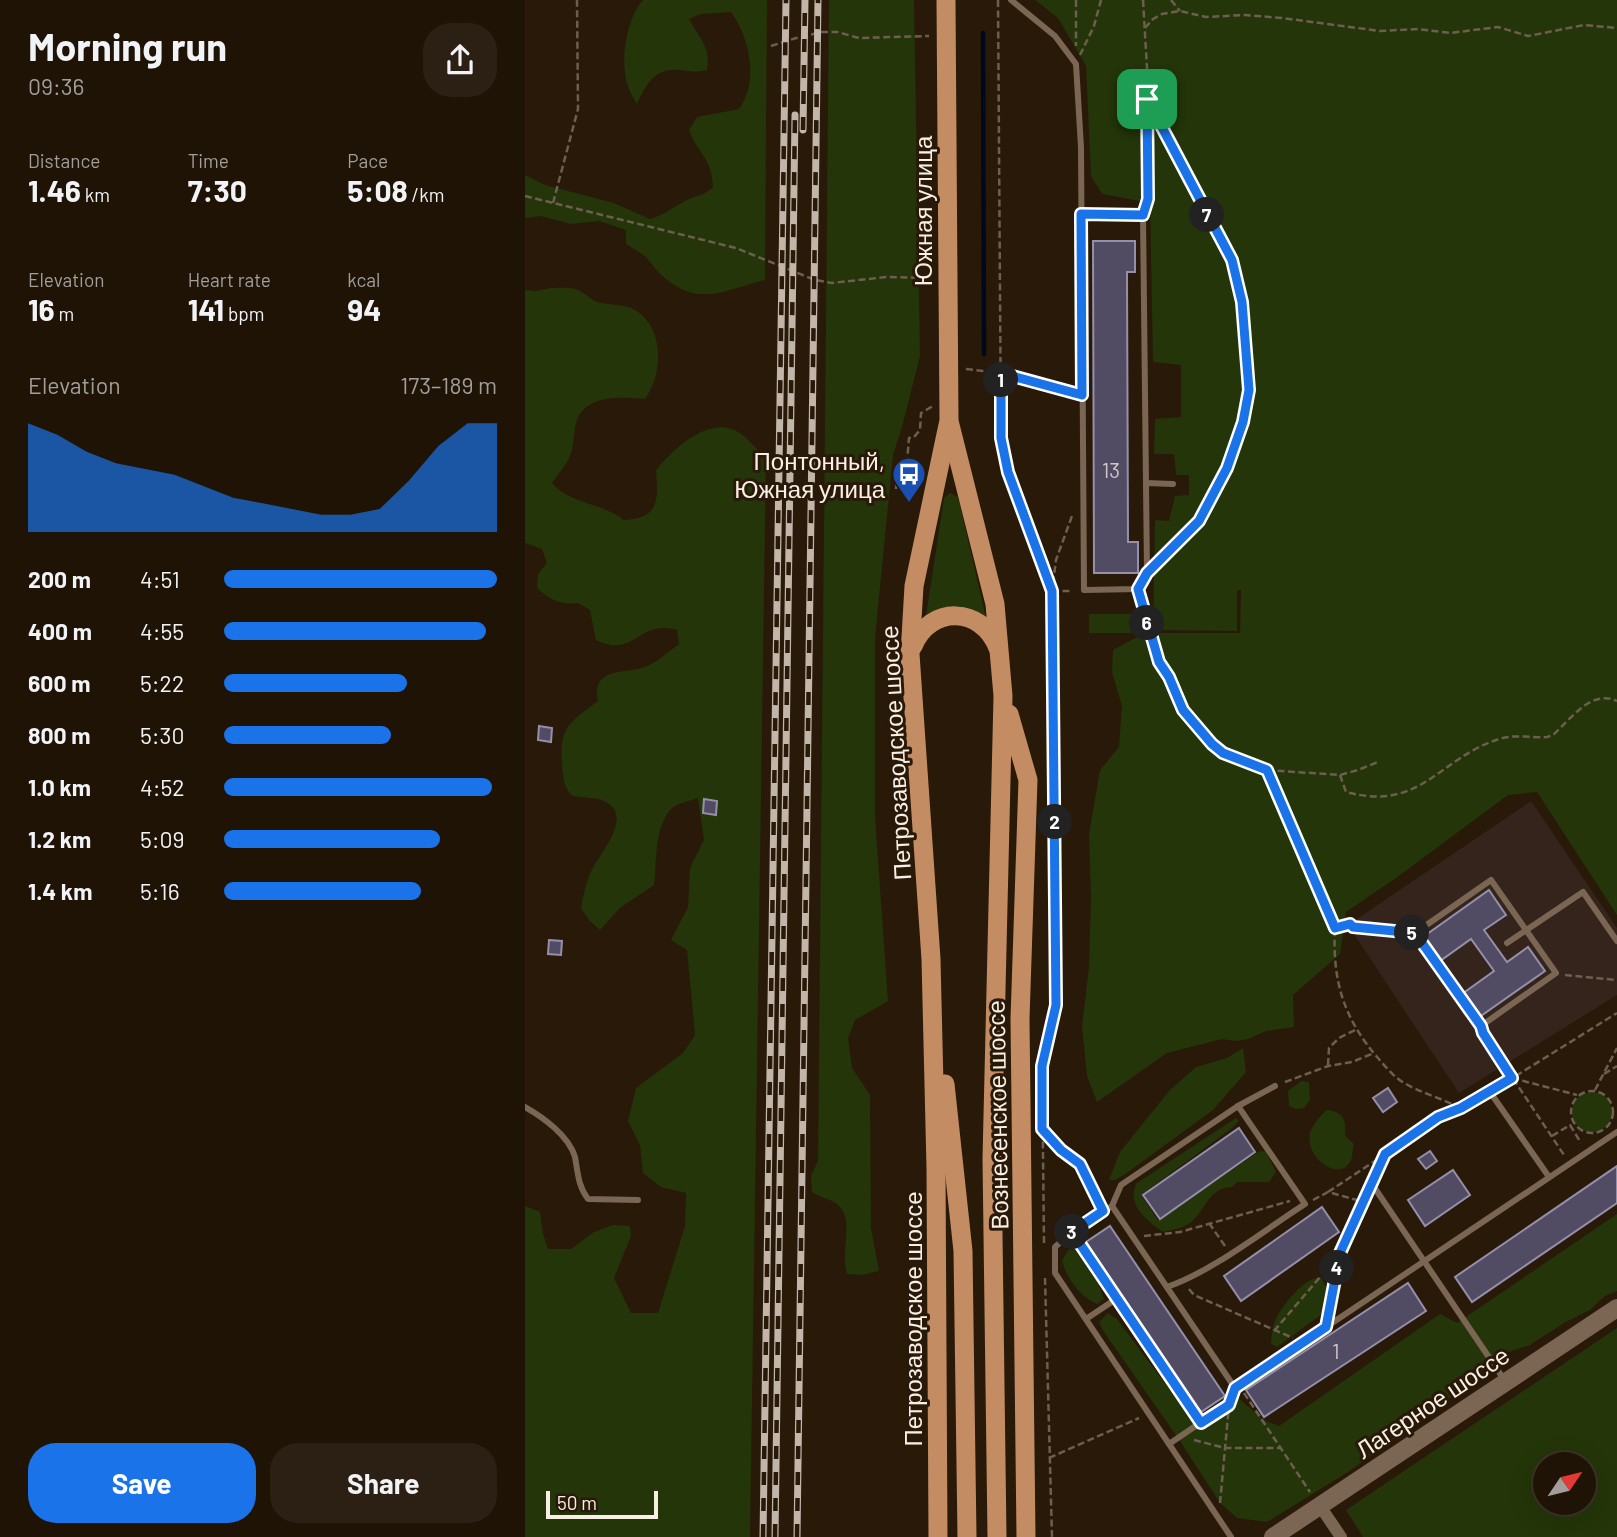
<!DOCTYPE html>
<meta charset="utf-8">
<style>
body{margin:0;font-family:Barlow,sans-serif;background:#2c2014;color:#f1f3f6;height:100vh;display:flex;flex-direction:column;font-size:26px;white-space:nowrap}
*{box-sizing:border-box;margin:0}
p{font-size:23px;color:#a19e9b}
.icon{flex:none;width:38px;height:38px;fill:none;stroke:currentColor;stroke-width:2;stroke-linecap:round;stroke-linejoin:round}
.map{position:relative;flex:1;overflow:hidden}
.sheet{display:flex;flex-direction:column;background:#1f1306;width:525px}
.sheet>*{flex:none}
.needle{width:46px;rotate:55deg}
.buttons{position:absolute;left:1008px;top:1452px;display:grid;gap:14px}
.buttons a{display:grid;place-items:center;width:63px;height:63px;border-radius:50%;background:#1f1306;box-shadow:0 7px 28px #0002,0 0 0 2px #3c3228;font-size:35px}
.scale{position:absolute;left:21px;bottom:18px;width:112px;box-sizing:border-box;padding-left:7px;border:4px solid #faefe4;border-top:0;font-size:19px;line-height:24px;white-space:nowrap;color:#faefe4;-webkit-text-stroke:5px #291908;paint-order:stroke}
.pin{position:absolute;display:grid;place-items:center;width:60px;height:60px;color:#fff;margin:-30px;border-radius:14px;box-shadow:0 4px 10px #0006}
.km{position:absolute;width:35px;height:35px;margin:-18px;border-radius:50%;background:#222;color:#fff;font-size:19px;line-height:35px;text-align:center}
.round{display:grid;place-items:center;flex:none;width:74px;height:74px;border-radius:28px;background:#2c2014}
.headline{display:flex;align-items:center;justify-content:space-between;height:119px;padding:0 28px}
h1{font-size:38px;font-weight:700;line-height:52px}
.metrics{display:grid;grid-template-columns:repeat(3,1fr);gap:10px;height:119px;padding:7px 28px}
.metrics div{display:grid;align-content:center}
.metrics b{font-size:30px;font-weight:700}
.metrics small{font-size:19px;font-weight:400}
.metrics p{font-size:19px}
.chart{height:196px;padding:14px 28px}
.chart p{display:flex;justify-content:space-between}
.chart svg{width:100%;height:126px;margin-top:7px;fill:#1a73e8;opacity:.7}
.primary-button{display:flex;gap:14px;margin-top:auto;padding:14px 28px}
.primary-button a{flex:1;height:80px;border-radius:28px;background:#1a73e8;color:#fff;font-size:28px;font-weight:700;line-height:80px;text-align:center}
.primary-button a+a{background:#2c2014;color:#f1f3f6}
ul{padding:0 28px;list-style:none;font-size:23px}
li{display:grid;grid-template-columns:112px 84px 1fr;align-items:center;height:52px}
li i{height:18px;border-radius:9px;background:#1a73e8}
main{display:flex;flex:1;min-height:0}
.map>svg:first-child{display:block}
</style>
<main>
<section class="sheet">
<div class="headline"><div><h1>Morning run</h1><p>09:36</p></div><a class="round"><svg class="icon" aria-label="share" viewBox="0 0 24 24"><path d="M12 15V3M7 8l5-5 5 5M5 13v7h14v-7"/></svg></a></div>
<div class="metrics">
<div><p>Distance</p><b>1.46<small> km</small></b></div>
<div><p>Time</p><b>7:30</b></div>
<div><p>Pace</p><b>5:08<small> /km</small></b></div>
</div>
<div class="metrics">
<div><p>Elevation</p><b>16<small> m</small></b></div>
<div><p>Heart rate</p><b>141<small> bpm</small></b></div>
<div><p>kcal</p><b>94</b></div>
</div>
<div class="chart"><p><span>Elevation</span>173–189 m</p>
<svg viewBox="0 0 160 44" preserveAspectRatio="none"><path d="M0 44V6L10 10L20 16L30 20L40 22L50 24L60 28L70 32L80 34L90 36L100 38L110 38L120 36L130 26L140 14L150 6L160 6V44z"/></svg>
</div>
<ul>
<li><b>200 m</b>4:51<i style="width:100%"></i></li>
<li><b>400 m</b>4:55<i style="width:96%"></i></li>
<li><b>600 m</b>5:22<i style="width:67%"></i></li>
<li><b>800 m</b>5:30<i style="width:61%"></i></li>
<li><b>1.0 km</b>4:52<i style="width:98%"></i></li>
<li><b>1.2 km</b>5:09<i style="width:79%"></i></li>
<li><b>1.4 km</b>5:16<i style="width:72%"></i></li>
</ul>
<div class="primary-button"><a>Save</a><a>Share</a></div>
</section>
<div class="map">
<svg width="1092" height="1537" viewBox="0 0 1092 1537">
<rect width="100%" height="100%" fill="#291908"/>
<!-- education -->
<polygon fill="#34241b" points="1006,801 1092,928 1092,995 934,1093 823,925"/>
<!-- green -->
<g fill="#243509" fill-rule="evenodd">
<path d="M118,0h124l-2,280c-45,11 -67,29 -106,-7 -4,-4 -7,-9 -10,-13 -7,-7 -15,-11 -23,-16v-14l-27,-9 -28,3 -30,-8 -16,2v-43l20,10 69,18 36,16c15,-4 24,-13 37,-19 12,-6 15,-3 26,-13 -2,-31 -14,-31 -24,-57l8,-13 42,-8c20,-27 11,-71 -8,-97l-30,2 -12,5c10,19 22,27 18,51 -11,3 -17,1 -28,0 -24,-3 -33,15 -42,34 -6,-10 -11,-19 -12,-31 -3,-22 3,-56 18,-73z"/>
<path d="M304,0h85l6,356 -18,71 -9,28 -18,183v179l13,184 -33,19 -7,18 4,30 18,27 1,133 8,43 -17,4 -15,-1c-7,-20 6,-50 -6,-66 -8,-10 -20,-9 -29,-16l-1,-16 7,-15z"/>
<polygon points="510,0 1092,0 1092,915 1012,792 983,795 871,878 821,912 815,954 768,995 769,1027 741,1031 723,1039 711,1041 697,1039 642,1053 572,1102 562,1076 557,1026 564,967 566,898 564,834 575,770 594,747 597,706 587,672 588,650 612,637 626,633 715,633 716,590 712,590 712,631 628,630 630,520 644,521 650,496 664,495 664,475 651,475 649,454 629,454 630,419 656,417 656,365 628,362 625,203 577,194 566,176 561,66 533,18"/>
<path d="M26,288c8,0 20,-1 27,2 7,3 12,9 19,12 11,3 28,2 38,8 30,18 28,65 10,89 -21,-2 -55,-5 -67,18 -6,13 -2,30 -10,43 -4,8 -11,15 -16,23 18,21 51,20 72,37 36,-2 34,-20 32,-50 17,-21 56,-58 85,-36 9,6 15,16 25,22l-16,1081h-225v-331l15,6 3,22 5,15h23l23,-17 19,-7 17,1 1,10 -17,42 17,35h27l27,-87 1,-33 -25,-6 -18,-14 -3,-28 -12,-24 8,-33 47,-35 12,-18 -8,-85 -16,-10 17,-33 2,-39 14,-28 -6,-42c-8,3 -21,5 -27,11 -17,19 -14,52 -17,76l-34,23 -20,22 -11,-10 -8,-12c2,-11 4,-22 8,-32 7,-20 48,-60 15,-75 -7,-4 -24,-3 -33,-6 -8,-11 -8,-17 -9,-31 -3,-37 7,-41 36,-63 -8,-35 30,-27 47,-34 12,-5 23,-15 34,-23l-2,-14c-40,-11 -41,29 -81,10l-6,-30 -12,-7c-18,2 -28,-3 -41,-15l1,-14 9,-11 -5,-14 -17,-6v-253l11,1z"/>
<polygon points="425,493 433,497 461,618 401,616 419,498"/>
<rect x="564" y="614" width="48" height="19"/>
<polygon points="718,1048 721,1072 688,1110 599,1175 590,1180 584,1180 595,1152 644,1091 671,1067 702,1058"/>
<polygon points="776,1081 784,1082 785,1100 779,1108 771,1109 764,1106 763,1091"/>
<circle cx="1067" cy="1112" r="20"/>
<path d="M801,1110c17,1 21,10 19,26l9,8c-2,6 -1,12 -3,16 -11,24 -47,-3 -41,-27 2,-8 10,-16 16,-23z"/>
<path d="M711,1118l3,3 -8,8 -90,66 17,25 102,-69 6,1 10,20 -7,10h-32l-5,5c-25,1 -25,23 -42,36 -7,5 -18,7 -27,9 -16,-11 -38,-29 -26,-49z"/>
<polygon points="1092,1214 1092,1291 1080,1296 1065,1310 1039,1323 1005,1345 986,1351 951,1374 923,1400 823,1472 742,1522 712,1518 695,1503 655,1441 579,1332 574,1322 583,1313 592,1319 668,1421 711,1396 739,1420 754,1426 915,1314 932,1323"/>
<path d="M549,1249l25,35 5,15 -7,5c-18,-8 -30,-26 -35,-43l6,-11z"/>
<path d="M796,1277l8,16 -7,21 -45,33 -6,-3c1,-9 1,-19 6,-27 8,-15 27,-39 44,-40z"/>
<path d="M1092,1328v209h-254l-17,-27zM1020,1465h39v38h-39z"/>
</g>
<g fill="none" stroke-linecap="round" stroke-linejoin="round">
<!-- stream -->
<polyline stroke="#00091c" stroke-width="4.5" points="458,33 459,354"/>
</g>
<!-- building -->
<g fill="#514c63" stroke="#9590aa" stroke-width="2">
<polygon points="568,241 610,241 610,272 602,272 603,542 613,542 613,573 569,573"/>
<polygon points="14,726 27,728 26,742 13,740"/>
<polygon points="179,799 192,801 191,815 178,813"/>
<polygon points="964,890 981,915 959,930 982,962 1003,947 1020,971 953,1018 937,994 969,971 946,939 915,961 898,937"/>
<polygon points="24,940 37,941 36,955 23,954"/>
<polygon points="863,1088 872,1102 858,1112 848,1098"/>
<polygon points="714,1128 730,1152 635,1219 618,1195"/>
<polygon points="905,1151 912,1161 901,1169 893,1159"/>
<polygon points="1092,1166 1092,1203 947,1302 930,1277"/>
<polygon points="928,1170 945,1195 900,1226 883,1200"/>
<polygon points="797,1207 814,1232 716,1301 699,1276"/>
<polygon points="585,1226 700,1396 676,1412 561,1242"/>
<polygon points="883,1283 901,1311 739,1417 721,1390"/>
</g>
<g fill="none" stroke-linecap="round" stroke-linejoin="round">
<!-- path -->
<g stroke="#6d5f50" stroke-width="2.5" stroke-dasharray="7 3.5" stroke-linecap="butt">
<polyline points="473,0 476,438 483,472 526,588"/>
<polyline points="551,0 551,46"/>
<polyline points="618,0 622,68 623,199 621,206"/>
<polyline points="646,0 655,11"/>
<polyline points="620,28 628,19 637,14 655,11 681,17 720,15 757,18 855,31 893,29 925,33 973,27 1003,36 1059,25 1092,28"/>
<polyline points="246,46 271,38 279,38 293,32 312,32 334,38 404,36"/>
<polyline points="555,55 569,26 576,0"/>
<polyline points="622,99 707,260 717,302 724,390 718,422 702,468 674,521 632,564"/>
<polyline points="0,196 211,248 290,280 307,283 361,277 407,278"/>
<polyline points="28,203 53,109 52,0"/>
<polyline points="441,369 476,373 547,392"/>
<polyline points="371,489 372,477 381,474 384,438 389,437 395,430 396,413 408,406"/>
<polyline points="527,591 548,591"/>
<path d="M614,599l20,62 10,16 14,33 29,34 11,9 44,17 68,158c-3,53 9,91 43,130 7,8 14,17 23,23 17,11 42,18 60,27"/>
<polyline points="742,770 815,775 833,770 853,762"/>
<path d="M815,775l6,17c76,20 91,-33 153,-53 15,-5 33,-1 48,-2l6,-2c18,-16 38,-46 64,-34"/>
<polyline points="810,928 825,924 828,927 879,932"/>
<polyline points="1040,975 1092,980"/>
<polyline points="959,1035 1039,1155"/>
<polyline points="803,1065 804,1048 814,1038 830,1030"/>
<polyline points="1079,1074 1092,1066"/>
<polyline points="987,1078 1052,1095"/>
<polyline points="760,1082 803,1066 827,1062 849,1053"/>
<polyline points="973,1087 1092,1013"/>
<polyline points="1070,1090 1092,1048"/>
<circle cx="1067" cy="1112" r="21"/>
<polyline points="517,1130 536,1150 555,1164 574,1202"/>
<polyline points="1027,1136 1045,1125 1056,1143"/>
<polyline points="851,1175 860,1154 913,1117 955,1097"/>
<polyline points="803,1192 859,1155"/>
<polyline points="788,1200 803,1192 839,1202"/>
<polyline points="684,1223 700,1246"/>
<polyline points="619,1236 655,1232 765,1201"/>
<polyline points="519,1243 517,1066 531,1005 527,591 531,560 547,516"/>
<polyline points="520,1278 527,1537"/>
<polyline points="664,1289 669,1295 768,1338"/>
<polyline points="804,1313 815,1253 841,1197"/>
<polyline points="749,1331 813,1256"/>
<polyline points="719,1393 785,1492"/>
<polyline points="683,1418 704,1405 706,1398"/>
<polyline points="669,1440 700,1448 756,1448"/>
<polyline points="524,1458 614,1418"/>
<polyline points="695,1503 704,1405"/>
</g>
<!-- lane -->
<g stroke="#7a6653" stroke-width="6">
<polyline points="486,0 530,36 551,64 556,147 559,590 613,589 622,573 618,215 556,214"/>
<polyline points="621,483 648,484"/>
<polygon points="966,880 1031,973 956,1026 890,933"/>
<polyline points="982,943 1058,892 1092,941"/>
<polyline points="965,1092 1024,1177"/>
<polyline points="713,1106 750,1086"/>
<path d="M0,1107c18,10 44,29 50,50 3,16 3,29 13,42l50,1"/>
<polyline points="847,1184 980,1381"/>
<path d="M587,1206l9,-21 117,-79 67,98c-42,27 -92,67 -138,83"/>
<polyline points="547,1232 675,1423 644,1444"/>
<polyline points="561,1319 591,1299"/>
<polyline points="706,1537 530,1273 530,1247 547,1232 587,1206 710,1388 1092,1132"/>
</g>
<!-- street -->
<polyline stroke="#7a6653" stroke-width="12" points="795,1506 816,1537"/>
<!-- secondary -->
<polyline stroke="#7a6653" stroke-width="18" points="748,1537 1092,1308"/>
<!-- primary -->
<g stroke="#c38c63" stroke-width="19">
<polyline points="421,0 424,421 470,604 478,696 467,1158 472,1537"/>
<path d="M388,646c17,-41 69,-40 85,2"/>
<polyline points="484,714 503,780 495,1019 501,1537"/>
<polyline points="420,1084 438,1251 442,1537"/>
<polyline points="413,1537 411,1168 406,959 385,654 389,586 423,425"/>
</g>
<defs>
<g id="rail">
<polyline points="278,130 280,0"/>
<polyline points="238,1537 261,0"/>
<polyline points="250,1537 270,115"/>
<polyline points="272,1537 293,0"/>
</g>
</defs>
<!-- rail casing -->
<use href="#rail" stroke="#c2b5a9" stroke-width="7"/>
<!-- rail -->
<use href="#rail" stroke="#291908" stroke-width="4.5" stroke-dasharray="13" stroke-linecap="butt"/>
</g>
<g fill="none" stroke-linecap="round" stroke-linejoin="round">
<defs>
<polygon id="route" points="622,99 707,260 717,302 724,390 718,422 702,468 674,521 622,573 613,589 634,662 644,677 658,710 687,744 698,753 742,770 810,928 825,924 828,927 890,933 956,1026 958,1033 987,1078 936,1108 913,1117 860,1154 815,1253 801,1327 710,1388 704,1405 676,1423 547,1232 578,1211 555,1164 536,1150 517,1129 517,1066 531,1005 527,591 483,472 476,438 476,373 557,395 556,214 618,215 623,199"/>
</defs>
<!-- route casing -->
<use href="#route" stroke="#fff" stroke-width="14"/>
<!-- route -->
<use href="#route" stroke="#1a73e8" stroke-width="9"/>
</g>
<!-- icons -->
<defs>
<symbol id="bus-pin" viewBox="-11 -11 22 30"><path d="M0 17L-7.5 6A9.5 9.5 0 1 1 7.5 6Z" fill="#1a4fb4" stroke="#291908"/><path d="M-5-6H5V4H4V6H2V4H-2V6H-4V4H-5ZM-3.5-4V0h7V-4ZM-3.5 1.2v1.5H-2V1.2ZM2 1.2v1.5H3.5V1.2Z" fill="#fff"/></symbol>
</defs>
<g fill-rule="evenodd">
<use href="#bus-pin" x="365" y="455" width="38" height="52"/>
</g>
<g text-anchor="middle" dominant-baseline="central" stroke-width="6" stroke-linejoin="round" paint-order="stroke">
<!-- number labels -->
<g font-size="21" fill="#d0c6c4">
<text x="586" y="469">13</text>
<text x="811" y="1350">1</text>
</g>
<!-- street labels -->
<g font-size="24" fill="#faefe4" stroke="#291908">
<text transform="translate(397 211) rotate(-90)">Южная улица</text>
<text transform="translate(370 753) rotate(-93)">Петрозаводское шоссе</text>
<text transform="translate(472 1115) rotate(-91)">Вознесенское шоссе</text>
<text transform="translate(387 1319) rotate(-90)">Петрозаводское шоссе</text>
<text transform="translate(907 1402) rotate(-34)">Лагерное шоссе</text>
</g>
<!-- poi labels -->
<g font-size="24" fill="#faefe4" stroke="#291908" text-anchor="end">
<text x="360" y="460">Понтонный,<tspan x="360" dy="28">Южная улица</tspan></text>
</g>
</g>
</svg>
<div class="buttons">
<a><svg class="needle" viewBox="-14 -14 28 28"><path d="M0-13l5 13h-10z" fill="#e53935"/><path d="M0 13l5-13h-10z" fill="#a19e9b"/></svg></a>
</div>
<div class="scale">50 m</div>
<div class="pin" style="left:622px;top:99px;background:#1e9e55"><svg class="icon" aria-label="arrive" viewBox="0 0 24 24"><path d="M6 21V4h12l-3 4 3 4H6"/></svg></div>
<b class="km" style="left:476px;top:380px">1</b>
<b class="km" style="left:530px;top:822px">2</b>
<b class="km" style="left:547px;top:1232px">3</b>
<b class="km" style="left:812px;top:1268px">4</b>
<b class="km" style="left:887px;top:933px">5</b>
<b class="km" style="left:622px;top:623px">6</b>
<b class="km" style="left:682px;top:215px">7</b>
</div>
</main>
